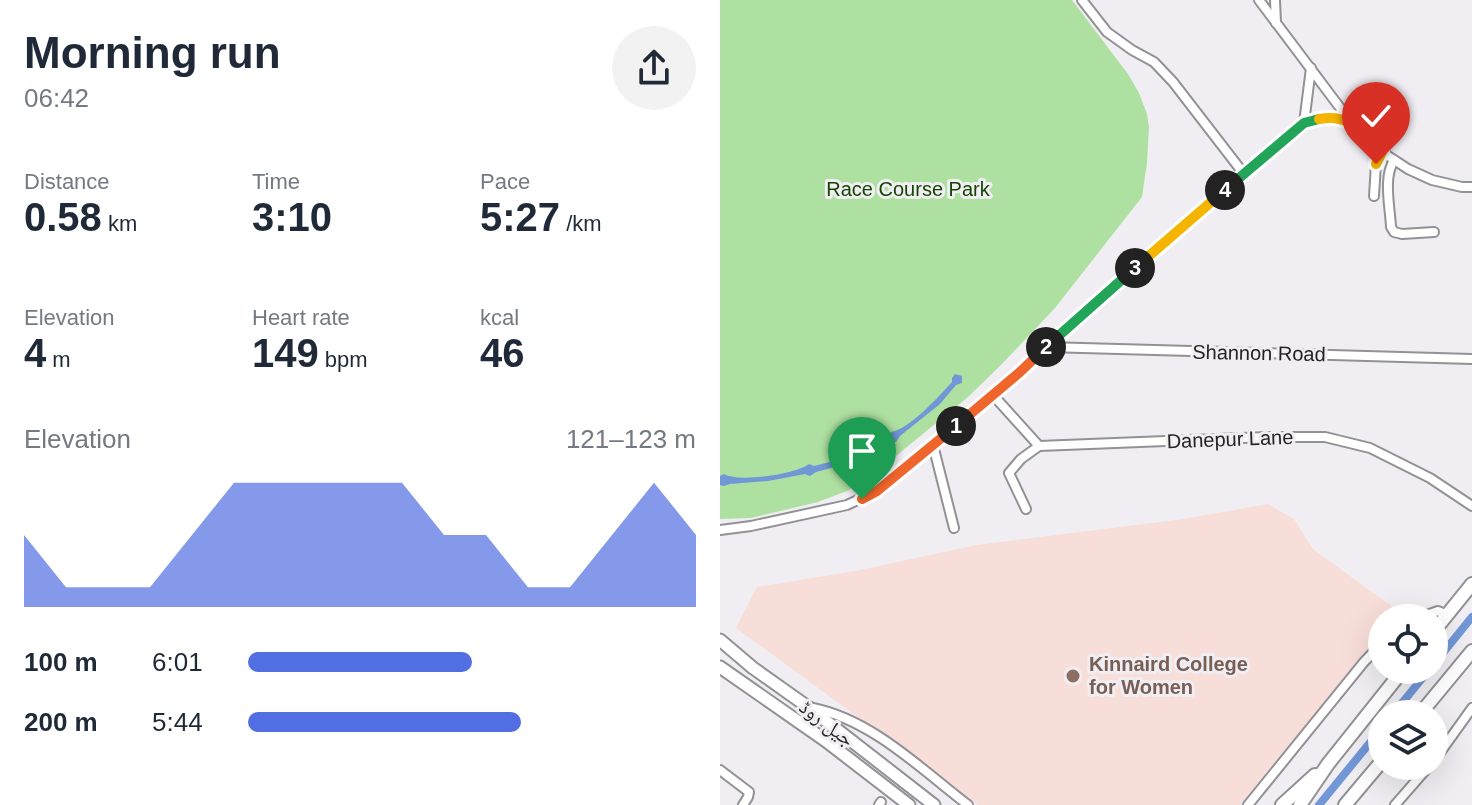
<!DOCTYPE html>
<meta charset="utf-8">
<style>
body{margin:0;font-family:Arial,"Noto Naskh Arabic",sans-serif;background:#f2f2f3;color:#1f2937;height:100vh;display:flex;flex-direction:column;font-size:30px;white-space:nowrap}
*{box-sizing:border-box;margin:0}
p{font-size:26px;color:#747a83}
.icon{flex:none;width:44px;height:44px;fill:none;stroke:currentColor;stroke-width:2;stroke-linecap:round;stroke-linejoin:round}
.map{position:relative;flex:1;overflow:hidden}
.side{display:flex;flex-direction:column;background:#fff;width:720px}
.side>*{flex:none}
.fabs{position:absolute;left:648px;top:604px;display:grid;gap:16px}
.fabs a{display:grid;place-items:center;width:80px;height:80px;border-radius:50%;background:#fff;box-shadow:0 8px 32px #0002;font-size:40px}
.pin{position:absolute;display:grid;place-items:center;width:68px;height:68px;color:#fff;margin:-82px -34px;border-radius:50% 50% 50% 0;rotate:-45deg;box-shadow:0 0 8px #0007}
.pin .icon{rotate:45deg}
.km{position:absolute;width:40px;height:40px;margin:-20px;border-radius:50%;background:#222;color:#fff;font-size:22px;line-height:40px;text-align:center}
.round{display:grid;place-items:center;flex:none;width:84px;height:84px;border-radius:42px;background:#f2f2f3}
.headline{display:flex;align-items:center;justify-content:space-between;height:136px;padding:0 24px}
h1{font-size:44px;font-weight:700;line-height:60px}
.stats{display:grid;grid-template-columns:repeat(3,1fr);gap:12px;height:136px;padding:8px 24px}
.stats div{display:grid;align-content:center}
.stats b{font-size:40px;font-weight:700}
.stats small{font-size:22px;font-weight:400}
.stats p{font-size:22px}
.chart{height:224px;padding:16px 24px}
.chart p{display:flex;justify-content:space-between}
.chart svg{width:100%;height:144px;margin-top:8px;fill:#516ee2;opacity:.7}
ul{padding:0 24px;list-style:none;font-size:26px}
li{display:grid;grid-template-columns:128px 96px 1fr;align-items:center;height:60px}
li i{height:20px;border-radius:10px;background:#516ee2}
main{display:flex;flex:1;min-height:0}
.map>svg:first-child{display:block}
</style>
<main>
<section class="side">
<div class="headline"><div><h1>Morning run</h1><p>06:42</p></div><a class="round"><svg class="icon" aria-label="share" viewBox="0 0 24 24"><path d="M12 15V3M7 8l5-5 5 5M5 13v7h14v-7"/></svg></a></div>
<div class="stats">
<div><p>Distance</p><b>0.58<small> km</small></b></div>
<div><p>Time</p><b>3:10</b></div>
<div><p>Pace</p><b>5:27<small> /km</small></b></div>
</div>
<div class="stats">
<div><p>Elevation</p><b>4<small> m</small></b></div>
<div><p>Heart rate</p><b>149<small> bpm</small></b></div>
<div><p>kcal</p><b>46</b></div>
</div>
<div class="chart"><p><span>Elevation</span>121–123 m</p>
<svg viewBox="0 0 160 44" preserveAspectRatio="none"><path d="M0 44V22L10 38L20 38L30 38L40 22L50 6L60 6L70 6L80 6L90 6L100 22L110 22L120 38L130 38L140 22L150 6L160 22V44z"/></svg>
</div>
<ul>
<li><b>100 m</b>6:01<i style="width:50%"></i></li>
<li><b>200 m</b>5:44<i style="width:61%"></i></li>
</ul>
</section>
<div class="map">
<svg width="752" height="805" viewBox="0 0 752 805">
<rect width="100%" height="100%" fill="#f0eef2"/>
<!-- education -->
<polygon fill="#f8ded8" points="548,504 574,519 593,549 678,611 672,618 662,618 662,631 520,805 258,805 16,628 37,587 135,571 257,545 464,519"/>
<!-- green -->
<polygon fill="#aee1a1" points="0,0 352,0 408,74 419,93 427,114 429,127 427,163 422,197 335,308 281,365 248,397 154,474 127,491 98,502 31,518 0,519"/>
<!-- water -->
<path fill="#7197d7" d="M235,374l7,2v7l-6,2 -16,19 -40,32 -4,6c-13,1 -31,15 -38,24h-8l-3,-2 -31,8 -6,4 -5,-2 -37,7 -38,3 -6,2 -4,-1v-9l4,-2c15,9 72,0 85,-10l5,2 31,-8 5,-7 3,-1 8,2 26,-14 4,-6c19,-3 47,-35 61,-50v-4z"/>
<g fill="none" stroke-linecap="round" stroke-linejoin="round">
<!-- canal -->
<g stroke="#7197d7" stroke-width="8">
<polyline points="714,664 752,617"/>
<polyline points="673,714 709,670"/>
<polyline points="599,805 662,728"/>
</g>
<defs>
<g id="minor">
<polyline points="362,0 387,32 412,50 434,62 453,82 524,174"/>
<polyline points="539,0 630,121"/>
<polyline points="555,0 556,23"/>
<polyline points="584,123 591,68"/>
<path d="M674,160c-11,18 -4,46 -3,67l3,5 8,2 32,-2"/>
<polyline points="654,196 656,164 662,152"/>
<polyline points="326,347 752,359"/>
<polyline points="273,395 319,446 547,437 605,437 650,448 710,478 752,506"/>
<polyline points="213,445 234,528"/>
<polyline points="306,509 289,473 301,459 319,446"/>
<polyline points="0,530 31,526 127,505 157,491 300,372 476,214 584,123 608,118 630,121 662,152 688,169 712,180 742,187 752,187"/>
<polyline points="698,618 718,611 727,615"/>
<path d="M93,708c59,12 108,61 155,97"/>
<polyline points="714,761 752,708"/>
<polyline points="0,770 29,792 28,797 23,805"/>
<polyline points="159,805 161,802"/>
<polyline points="528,805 644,662 662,643"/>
<polyline points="675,805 709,766"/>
</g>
<g id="secondary">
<polyline points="0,640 33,668 88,707 214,805"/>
<polyline points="0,667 106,741 189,805"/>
</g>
<g id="trunk">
<polyline points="714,631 752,584"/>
<polyline points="700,714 752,651"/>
<polyline points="562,805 595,775"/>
<polyline points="580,805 608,764 683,670"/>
<polyline points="625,805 662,761"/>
</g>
</defs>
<!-- minor casing -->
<use href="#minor" stroke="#929195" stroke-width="12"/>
<!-- secondary casing -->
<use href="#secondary" stroke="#929195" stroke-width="15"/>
<!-- trunk casing -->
<use href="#trunk" stroke="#929195" stroke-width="16"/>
<!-- minor -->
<use href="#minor" stroke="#fff" stroke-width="8"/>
<!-- secondary -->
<use href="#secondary" stroke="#fff" stroke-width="11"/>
<!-- trunk -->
<use href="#trunk" stroke="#fff" stroke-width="12"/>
</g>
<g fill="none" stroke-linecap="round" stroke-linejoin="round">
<defs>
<polyline id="split-1" points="142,499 157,491 236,426"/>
<polyline id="split-2" points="236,426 300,372 326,347"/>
<polyline id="split-3" points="326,347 415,268"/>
<polyline id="split-4" points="415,268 505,190"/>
<polyline id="split-5" points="505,190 584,123 599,119"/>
<path id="split-6" d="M599,119c31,-6 43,13 63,33l-6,12"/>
</defs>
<!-- split-1 casing -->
<use href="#split-1" stroke="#fff" stroke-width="16"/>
<!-- split-2 casing -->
<use href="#split-2" stroke="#fff" stroke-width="16"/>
<!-- split-3 casing -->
<use href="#split-3" stroke="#fff" stroke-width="16"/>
<!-- split-4 casing -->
<use href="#split-4" stroke="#fff" stroke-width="16"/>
<!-- split-5 casing -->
<use href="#split-5" stroke="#fff" stroke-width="16"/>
<!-- split-6 casing -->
<use href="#split-6" stroke="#fff" stroke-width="16"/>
<!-- split-1 -->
<use href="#split-1" stroke="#f0652b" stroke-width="10"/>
<!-- split-2 -->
<use href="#split-2" stroke="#f0652b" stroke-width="10"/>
<!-- split-3 -->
<use href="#split-3" stroke="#22a559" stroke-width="10"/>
<!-- split-4 -->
<use href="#split-4" stroke="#f5b400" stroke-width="10"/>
<!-- split-5 -->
<use href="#split-5" stroke="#22a559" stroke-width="10"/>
<!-- split-6 -->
<use href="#split-6" stroke="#f5b400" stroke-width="10"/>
</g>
<!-- markers -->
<circle fill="#8d6e63" stroke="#f0eef2" stroke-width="3" cx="353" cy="676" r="8"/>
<g text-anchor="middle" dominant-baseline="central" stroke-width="6" stroke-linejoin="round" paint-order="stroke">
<!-- park labels -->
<g font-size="20" fill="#144602" stroke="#f0eef2">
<text x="188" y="189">Race Course Park</text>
</g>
<!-- street labels -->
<g font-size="20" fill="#242325" stroke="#f0eef2">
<text transform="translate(539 353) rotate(1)">Shannon Road</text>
<text transform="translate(510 439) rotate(-2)">Danepur Lane</text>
<text transform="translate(107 723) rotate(37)">جیل روڈ</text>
</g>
<!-- education labels -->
<g font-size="20" font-weight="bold" fill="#785e54" stroke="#f0eef2" text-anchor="start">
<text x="369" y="664">Kinnaird College<tspan x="369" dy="23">for Women</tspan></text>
</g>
</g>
</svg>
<div class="fabs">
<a><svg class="icon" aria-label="locate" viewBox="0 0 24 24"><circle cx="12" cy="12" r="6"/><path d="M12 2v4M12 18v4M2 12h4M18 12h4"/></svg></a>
<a><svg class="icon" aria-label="layers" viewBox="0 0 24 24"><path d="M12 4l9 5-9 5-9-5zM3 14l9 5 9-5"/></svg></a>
</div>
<div class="pin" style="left:142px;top:499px;background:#1e9e55"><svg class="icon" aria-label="arrive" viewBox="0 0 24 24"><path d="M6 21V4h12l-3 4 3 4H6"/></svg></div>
<div class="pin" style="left:656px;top:164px;background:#d93025"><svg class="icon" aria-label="check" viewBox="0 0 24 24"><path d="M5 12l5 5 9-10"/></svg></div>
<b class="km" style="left:236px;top:426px">1</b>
<b class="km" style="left:326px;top:347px">2</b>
<b class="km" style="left:415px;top:268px">3</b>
<b class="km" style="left:505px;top:190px">4</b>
</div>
</main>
